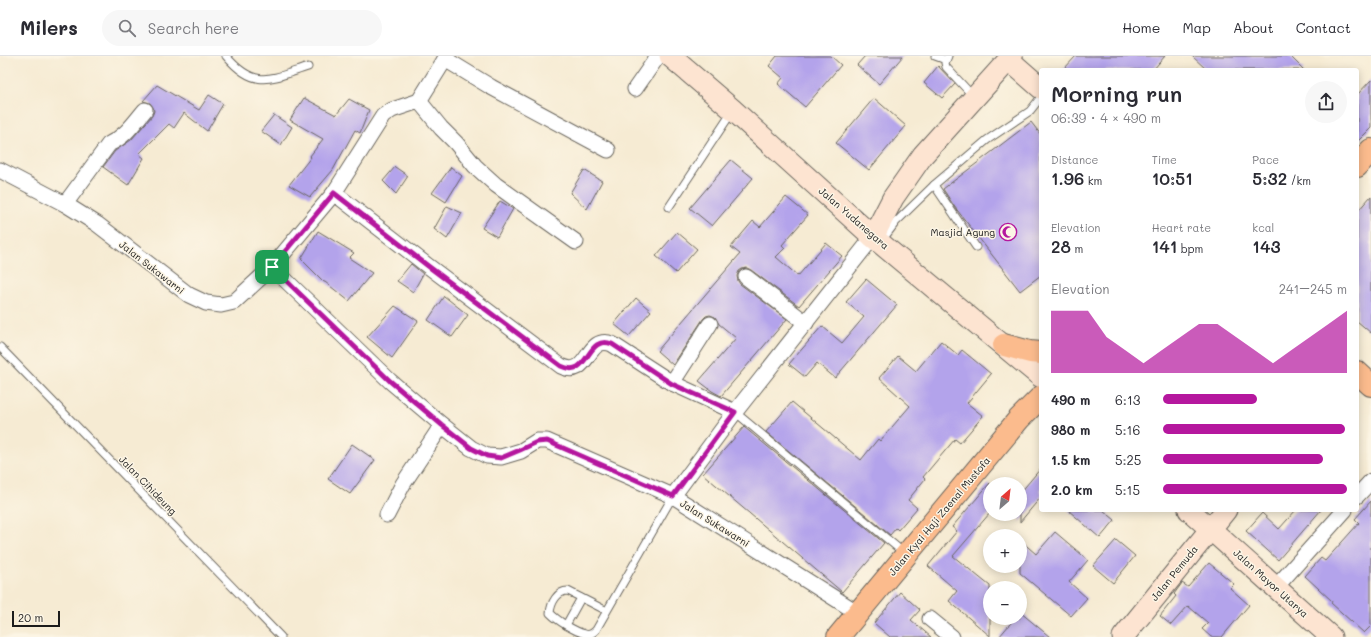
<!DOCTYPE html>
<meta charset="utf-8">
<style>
body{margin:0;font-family:Mali,sans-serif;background:#f7f7f7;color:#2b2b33;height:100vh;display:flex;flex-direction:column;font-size:15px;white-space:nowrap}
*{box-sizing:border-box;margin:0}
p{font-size:13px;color:#7c7c81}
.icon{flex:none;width:22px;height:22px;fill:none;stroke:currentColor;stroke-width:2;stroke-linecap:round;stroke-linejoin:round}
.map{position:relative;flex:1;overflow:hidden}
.sheet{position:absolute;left:1039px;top:12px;width:320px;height:444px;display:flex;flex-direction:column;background:#fff;border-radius:4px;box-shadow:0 2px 10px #0003}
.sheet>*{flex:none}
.needle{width:26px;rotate:28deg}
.buttons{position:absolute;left:983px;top:421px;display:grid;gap:8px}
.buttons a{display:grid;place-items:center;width:44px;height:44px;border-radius:50%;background:#fff;box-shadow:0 2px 10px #0003;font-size:20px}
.scale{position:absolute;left:12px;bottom:10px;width:48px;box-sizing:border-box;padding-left:4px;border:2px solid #1c1c1c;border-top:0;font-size:11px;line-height:14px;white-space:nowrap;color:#1c1c1c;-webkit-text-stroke:3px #fcf5e5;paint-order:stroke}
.pin{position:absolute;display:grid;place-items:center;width:34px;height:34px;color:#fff;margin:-17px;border-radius:8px;box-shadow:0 2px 6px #0006}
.round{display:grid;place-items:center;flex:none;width:42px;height:42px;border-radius:21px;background:#f7f7f7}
.overview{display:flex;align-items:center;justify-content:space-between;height:68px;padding:0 12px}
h1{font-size:22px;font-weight:600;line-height:30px}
.stats{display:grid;grid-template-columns:repeat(3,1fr);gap:6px;height:68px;padding:4px 12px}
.stats div{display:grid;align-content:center}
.stats b{font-size:17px;font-weight:600}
.stats small{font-size:11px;font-weight:400}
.stats p{font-size:11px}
.chart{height:112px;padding:8px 12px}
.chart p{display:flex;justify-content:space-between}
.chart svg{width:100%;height:72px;margin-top:4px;fill:#b5179e;opacity:.7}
ul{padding:0 12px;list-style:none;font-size:13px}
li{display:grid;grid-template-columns:64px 48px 1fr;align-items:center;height:30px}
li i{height:10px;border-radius:5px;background:#b5179e}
header{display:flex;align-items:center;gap:24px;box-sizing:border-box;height:56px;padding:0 20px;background:#fff;border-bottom:1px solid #e1e1e2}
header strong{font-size:19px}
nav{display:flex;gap:22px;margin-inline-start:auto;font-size:14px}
.search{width:280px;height:36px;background:#f7f7f7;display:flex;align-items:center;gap:10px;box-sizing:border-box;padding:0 14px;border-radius:22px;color:#7c7c81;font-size:15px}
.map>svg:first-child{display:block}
</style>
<header>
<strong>Milers</strong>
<div class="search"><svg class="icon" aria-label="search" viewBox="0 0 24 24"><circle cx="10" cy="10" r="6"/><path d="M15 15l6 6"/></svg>Search here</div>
<nav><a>Home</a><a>Map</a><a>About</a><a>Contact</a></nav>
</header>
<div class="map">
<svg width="1371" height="581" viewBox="0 0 1371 581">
<rect width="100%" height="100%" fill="#fcf5e5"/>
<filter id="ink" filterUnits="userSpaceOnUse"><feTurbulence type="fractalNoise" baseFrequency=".025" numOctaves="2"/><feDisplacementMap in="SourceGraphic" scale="8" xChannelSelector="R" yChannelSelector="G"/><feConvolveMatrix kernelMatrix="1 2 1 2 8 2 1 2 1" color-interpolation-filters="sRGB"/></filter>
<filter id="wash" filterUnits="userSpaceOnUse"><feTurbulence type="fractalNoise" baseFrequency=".012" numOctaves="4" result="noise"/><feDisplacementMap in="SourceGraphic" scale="16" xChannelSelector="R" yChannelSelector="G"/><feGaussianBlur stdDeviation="0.9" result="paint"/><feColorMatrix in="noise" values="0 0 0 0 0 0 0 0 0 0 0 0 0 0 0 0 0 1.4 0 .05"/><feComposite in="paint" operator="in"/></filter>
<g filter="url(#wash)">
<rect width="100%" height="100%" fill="#f6ebd3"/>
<g id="blocks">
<!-- building -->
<g fill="#b3a3eb">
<polygon points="777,0 831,0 841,9 805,51 778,28 783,22 769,10"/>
<polygon points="865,0 903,0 879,28 857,9"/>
<polygon points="1076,0 1165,0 1153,14 1063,14"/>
<polygon points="1192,0 1290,0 1304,14 1207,14"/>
<polygon points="938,10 955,28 942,42 924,27"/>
<polygon points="1371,24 1371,72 1357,86 1357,39"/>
<polygon points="157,29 199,54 209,39 223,48 207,75 184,57 174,72 169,68 139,98 144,102 128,129 103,111 115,95 131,84 152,60 154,55 153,51 150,47 143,45"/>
<polygon points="304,42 336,59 349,43 369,54 360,77 355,74 333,114 310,141 289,129 311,101 310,100 323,83 290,64"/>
<polygon points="874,42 906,70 869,114 836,87"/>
<polygon points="274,59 292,71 281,89 261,75"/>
<polygon points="1031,66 1041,79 1041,219 1020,235 954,150 943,133"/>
<polygon points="731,104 753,122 712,170 690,152"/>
<polygon points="395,111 408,120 396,138 383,125"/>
<polygon points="451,111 462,120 446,146 432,137"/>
<polygon points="584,114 602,125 587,153 570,137"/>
<polygon points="1371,140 1371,277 1357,265 1357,156"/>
<polygon points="786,141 808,159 782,189 785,192 776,201 798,220 826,187 842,200 799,250 751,214 747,212 742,213 739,215 737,220 738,225 740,228 787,263 721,340 712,335 699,325 736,282 719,268 715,261 710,259 706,260 703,263 673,309 657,295 740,198 731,191 753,165 760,171"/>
<polygon points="500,145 513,153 497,181 482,172"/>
<polygon points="447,150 462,157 447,183 434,173"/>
<polygon points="318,175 354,197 349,202 372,217 349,245 325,226 324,226 301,203"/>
<polygon points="677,176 697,193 676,217 656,200"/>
<polygon points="411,208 423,218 413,236 397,225"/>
<polygon points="866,223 897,249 835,322 817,307 805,321 789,308 822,270 842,287 864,261 846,246"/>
<polygon points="444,240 468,259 452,281 428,264"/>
<polygon points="636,242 651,255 629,280 614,268"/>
<polygon points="395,250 418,265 392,302 367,281"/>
<polygon points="941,285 958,299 962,294 991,318 967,347 983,360 960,387 955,383 923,421 925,423 908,444 917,452 898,474 896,472 890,479 766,376 792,346 861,404 878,383 880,385 910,350 879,322 898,300 916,315"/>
<polygon points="744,371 884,487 842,536 703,418"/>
<polygon points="352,388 375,404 350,438 328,423"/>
<polygon points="1041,412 1041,441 1020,466 1020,437"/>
<polygon points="990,427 990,457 953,500 990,530 990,580 949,545 957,535 928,510 957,475 952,471"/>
<polygon points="1371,445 1371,570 1364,577 1331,547 1332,545 1305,520 1321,502 1325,505 1359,467 1355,463"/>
<polygon points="1068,454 1103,454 1115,464 1100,482"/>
<polygon points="1296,454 1321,454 1278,504 1246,475 1262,457 1279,473"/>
<polygon points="1055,476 1088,504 1069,526 1087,542 1071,560 1020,517 1020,484 1036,498"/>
<polygon points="1116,484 1135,500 1113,527 1093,510"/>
<polygon points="1209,507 1234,528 1230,532 1249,549 1222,581 1211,581 1202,573 1208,567 1188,550 1171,569 1160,560 1176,540 1174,538 1182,527 1188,531"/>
<polygon points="900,536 920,554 911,564 931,581 890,581 874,567"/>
<polygon points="1020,556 1050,581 999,581 1015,562 1020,562"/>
</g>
</g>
</g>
<g filter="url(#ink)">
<use href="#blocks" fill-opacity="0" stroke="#68645c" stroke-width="1"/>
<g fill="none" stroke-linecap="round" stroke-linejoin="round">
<defs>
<g id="lane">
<path d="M226,0c29,34 44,23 82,11"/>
<polyline points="935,0 946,4"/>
<polyline points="948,0 945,7 946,11 973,40"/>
<polyline points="669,151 732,56"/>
<polyline points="881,186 896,166 934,129"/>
<polyline points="976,191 934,129 987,84 1030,55 1041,41"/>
<polyline points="0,291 281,581"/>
<polyline points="735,356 904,497"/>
<path d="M607,555l-39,-20c-11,0 -17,12 -18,22 8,8 24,18 35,21 4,2 8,-1 11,-4l77,-134"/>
<polyline points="566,569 581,542"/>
</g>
<g id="street">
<polyline points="445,3 491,31 608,94"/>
<polyline points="635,33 658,0"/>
<polyline points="419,45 441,72 456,87 475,110 496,129 576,186"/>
<polyline points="0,114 65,148 97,168 189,239 206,247 221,249 234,246 272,211 390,325 442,369 471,392 487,400 501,401 521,395 537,385 547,385 673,440 858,557"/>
<path d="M334,137l94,73 133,100c29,14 24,-32 51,-22l60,39 63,29"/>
<path d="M65,148l44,-60c16,-7 25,-21 36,-34"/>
<polyline points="272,211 334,137 383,60 392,54 419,45 447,0"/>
<polyline points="746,221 806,267"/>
<polyline points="672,327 710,268"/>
<polyline points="673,440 735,356 873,181"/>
<polyline points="1357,440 1371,425"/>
<polyline points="387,459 403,428 442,369"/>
<polyline points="1276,531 1345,454"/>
<polyline points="930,563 952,581"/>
</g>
<g id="secondary">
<polyline points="670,0 733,54 873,181 1041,321"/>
<polyline points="1009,4 1041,32"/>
<polyline points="873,181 893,142 923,99 1012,0"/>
<polyline points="1189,454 1331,581"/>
<polyline points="1123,581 1226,454"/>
</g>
<g id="primary">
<polyline points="1357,110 1371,94"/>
<polyline points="1004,289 1030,296 1041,297"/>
<polyline points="1357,316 1371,329"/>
<polyline points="838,581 1019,363 1041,341"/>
</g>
</defs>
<!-- lane casing -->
<use href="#lane" stroke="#68645c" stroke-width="9"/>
<!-- street casing -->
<use href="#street" stroke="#68645c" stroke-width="17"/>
<!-- secondary casing -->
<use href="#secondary" stroke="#68645c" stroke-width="23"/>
<!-- primary casing -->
<use href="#primary" stroke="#68645c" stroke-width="24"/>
<!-- lane -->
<use href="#lane" stroke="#fff" stroke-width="7"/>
<!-- street -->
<use href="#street" stroke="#fff" stroke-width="15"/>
<!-- secondary -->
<use href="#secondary" stroke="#fde4d1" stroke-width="21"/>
<!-- primary -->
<use href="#primary" stroke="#fbbb8d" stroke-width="22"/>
</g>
</g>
<g fill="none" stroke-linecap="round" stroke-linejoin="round" filter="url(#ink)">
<defs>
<path id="route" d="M334,137l94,73 133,100c29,14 24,-32 51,-22l60,40 63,28 -62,84 -126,-55 -10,1 -17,8 -19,8 -14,-2 -16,-8 -29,-23 -52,-44 -118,-114z"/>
</defs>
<!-- route casing -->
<use href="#route" stroke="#fff" stroke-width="8"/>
<!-- route -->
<use href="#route" stroke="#b5179e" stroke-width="5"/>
</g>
<!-- icons -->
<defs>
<symbol id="mosque-ring" viewBox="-11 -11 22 22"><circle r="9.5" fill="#fcf5e5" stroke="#b5179e" stroke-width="1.5"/><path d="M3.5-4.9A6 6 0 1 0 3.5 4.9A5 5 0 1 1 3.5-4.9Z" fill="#b5179e"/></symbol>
</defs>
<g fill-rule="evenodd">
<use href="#mosque-ring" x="998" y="166" width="20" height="20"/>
</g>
<g text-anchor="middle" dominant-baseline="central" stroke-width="3" stroke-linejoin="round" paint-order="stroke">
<!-- street labels -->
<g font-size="10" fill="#1c1c1c" stroke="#fcf5e5">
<text transform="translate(854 162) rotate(41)">Jalan Yudanegara</text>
<text transform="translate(152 211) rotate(38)">Jalan Sukawarni</text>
<text transform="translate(148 429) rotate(46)">Jalan Cihideung</text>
<text transform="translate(939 460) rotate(-50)">Jalan Kyai Haji Zaenal Mustofa</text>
<text transform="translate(715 467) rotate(32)">Jalan Sukawarni</text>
<text transform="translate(1174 517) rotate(-51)">Jalan Pemuda</text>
<text transform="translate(1271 527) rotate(42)">Jalan Mayor Utarya</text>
</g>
<!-- poi labels -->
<g font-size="10" fill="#1c1c1c" stroke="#fcf5e5" text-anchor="end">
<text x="995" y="176">Masjid Agung</text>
</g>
</g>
</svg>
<div class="buttons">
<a><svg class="needle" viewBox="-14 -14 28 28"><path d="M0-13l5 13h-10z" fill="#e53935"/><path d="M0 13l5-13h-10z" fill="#7c7c81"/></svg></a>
<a>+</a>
<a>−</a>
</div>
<div class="scale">20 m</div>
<div class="pin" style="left:272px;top:211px;background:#1e9e55"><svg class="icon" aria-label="arrive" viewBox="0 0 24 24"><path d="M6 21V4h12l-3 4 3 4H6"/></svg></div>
<section class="sheet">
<div class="overview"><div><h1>Morning run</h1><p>06:39 · 4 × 490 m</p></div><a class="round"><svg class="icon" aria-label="share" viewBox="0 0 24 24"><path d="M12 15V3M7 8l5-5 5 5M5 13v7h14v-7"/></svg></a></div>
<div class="stats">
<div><p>Distance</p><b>1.96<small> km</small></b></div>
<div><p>Time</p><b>10:51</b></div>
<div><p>Pace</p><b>5:32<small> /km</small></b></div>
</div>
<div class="stats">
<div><p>Elevation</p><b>28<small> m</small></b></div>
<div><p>Heart rate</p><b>141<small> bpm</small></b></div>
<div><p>kcal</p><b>143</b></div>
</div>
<div class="chart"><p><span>Elevation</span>241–245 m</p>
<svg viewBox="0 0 160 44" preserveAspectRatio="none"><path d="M0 44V6L10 6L20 6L30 22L40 30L50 38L60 30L70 22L80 14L90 14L100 22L110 30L120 38L130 30L140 22L150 14L160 6V44z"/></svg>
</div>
<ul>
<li><b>490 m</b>6:13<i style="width:51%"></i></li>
<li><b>980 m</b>5:16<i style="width:99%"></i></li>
<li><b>1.5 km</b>5:25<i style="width:87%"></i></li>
<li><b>2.0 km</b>5:15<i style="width:100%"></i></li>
</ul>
</section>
</div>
